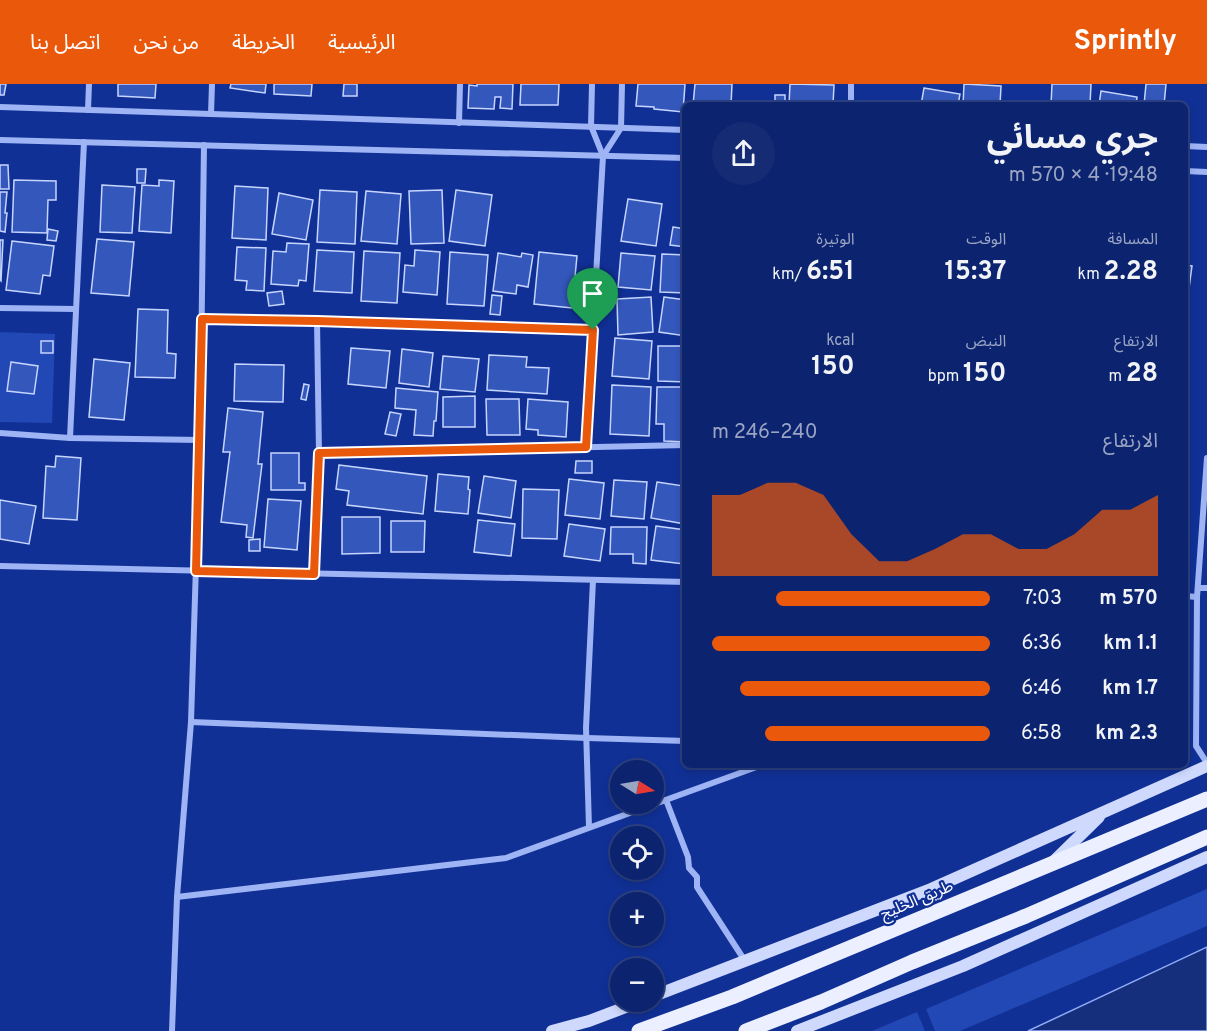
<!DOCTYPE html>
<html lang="ar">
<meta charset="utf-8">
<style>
body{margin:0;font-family:Overpass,"Noto Sans Arabic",sans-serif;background:#152c75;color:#f1f3f6;direction:rtl;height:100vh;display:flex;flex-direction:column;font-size:22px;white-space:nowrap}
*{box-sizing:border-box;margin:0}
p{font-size:20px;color:#9aa4c3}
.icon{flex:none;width:33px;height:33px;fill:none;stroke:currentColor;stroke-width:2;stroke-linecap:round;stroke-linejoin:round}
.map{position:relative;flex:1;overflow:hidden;direction:ltr}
.sheet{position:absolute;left:682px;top:18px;width:506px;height:666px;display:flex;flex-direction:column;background:#0c2470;border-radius:9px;box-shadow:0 3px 9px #0003,0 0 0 2px #2c4183;direction:rtl}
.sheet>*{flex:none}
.needle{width:39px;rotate:101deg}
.tools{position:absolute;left:610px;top:676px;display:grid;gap:12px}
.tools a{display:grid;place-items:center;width:54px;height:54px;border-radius:50%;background:#0c2470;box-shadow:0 3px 9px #0003,0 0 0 2px #2c4183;font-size:30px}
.pin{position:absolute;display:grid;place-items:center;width:51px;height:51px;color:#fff;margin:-62px -26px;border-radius:50% 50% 50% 0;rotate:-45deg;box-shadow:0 0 6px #0007}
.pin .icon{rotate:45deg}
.round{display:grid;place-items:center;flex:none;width:63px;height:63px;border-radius:32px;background:#152c75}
.overview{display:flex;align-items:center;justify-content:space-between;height:102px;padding:0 30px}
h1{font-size:33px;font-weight:700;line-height:45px}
.stats{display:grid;grid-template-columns:repeat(3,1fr);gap:9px;height:102px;padding:6px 30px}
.stats div{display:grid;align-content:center}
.stats b{font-size:26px;font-weight:700}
.stats small{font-size:16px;font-weight:400}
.stats p{font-size:16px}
.chart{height:168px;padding:12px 30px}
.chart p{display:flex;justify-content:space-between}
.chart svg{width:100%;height:108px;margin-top:6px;fill:#ea580c;opacity:.7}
ul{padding:0 30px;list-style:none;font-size:20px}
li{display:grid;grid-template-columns:96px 72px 1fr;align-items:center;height:45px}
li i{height:15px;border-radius:8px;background:#ea580c}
header{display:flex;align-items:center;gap:36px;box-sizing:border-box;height:84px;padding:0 30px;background:#ea580c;color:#fff}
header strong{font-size:28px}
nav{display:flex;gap:33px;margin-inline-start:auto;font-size:21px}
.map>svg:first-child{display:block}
</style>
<header>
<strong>Sprintly</strong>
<nav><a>الرئيسية</a><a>الخريطة</a><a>من نحن</a><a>اتصل بنا</a></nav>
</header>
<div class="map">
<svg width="1207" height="947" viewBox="0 0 1207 947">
<rect width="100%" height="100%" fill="#103095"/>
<!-- green -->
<g fill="#2248b5">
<polygon points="0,248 55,250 52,339 0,338"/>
<polygon points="1207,805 1207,842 960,947 935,947 926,925"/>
<polygon points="917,928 925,947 872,947"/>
</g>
<!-- water -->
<polygon fill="#162f7c" stroke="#90acf7" stroke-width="1.5" points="1207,863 1207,947 1028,947"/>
<!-- building -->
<g fill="#3457bc" stroke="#c6d5fe" stroke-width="1.5">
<polygon points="0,0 6,0 4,11 0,11"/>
<polygon points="118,0 156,0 155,14 118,12"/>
<polygon points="231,0 266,0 265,9 230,4"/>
<polygon points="274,0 312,0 311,12 274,10"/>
<polygon points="344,0 357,0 357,12 343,12"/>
<polygon points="477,0 513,0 512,25 500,24 501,13 495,13 494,25 468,24 469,1 477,2"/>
<polygon points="521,0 559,0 558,21 520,21"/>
<polygon points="638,0 685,0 683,28 654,25 654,23 636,22"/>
<polygon points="695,0 732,0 731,21 693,21"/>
<polygon points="790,0 834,1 833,21 789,21"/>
<polygon points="964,0 1001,2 1000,21 963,21"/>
<polygon points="1052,0 1091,0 1090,21 1051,21"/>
<polygon points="1146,0 1166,0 1164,21 1144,21"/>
<polygon points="924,4 960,10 958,21 921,21"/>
<polygon points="1101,7 1137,13 1136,21 1099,21"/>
<rect x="775" y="11" width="10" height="10"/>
<polygon points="0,81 8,81 9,105 0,105"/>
<polygon points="137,85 146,85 145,99 137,99"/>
<polygon points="14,96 56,97 56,116 48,116 47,149 12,148"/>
<polygon points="159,96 174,97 171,149 139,147 142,101 159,102"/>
<polygon points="102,101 135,103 132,149 100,148"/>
<polygon points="235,102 268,104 266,156 232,154"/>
<polygon points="320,106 357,108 355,160 317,158"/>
<polygon points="442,106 444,159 411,160 409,107"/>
<polygon points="456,106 492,111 485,162 449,157"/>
<polygon points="366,107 401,110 397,160 361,157"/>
<polygon points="0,108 7,108 5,129 7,129 5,148 0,147"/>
<polygon points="279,109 313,116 306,156 272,150"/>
<polygon points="628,115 662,120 656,162 621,157"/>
<polygon points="673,143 686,145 686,163 670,161"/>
<polygon points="48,145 58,147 56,157 47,156"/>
<polygon points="97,155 134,158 129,212 91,209"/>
<polygon points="0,156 3,156 1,197 0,196"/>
<polygon points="12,157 54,162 50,192 43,191 40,210 6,206"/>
<polygon points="287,159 309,160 306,197 299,196 298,202 271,200 273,167 286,168"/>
<polygon points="237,163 266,164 264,207 246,206 247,197 235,196"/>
<polygon points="317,166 354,168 352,209 314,207"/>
<polygon points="415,166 440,168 437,211 403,208 405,181 414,182"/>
<polygon points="364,167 400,169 397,219 361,217"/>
<polygon points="450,168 488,171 484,222 447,220"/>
<polygon points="539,168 577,172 572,224 534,220"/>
<polygon points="498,169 521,173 522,169 533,171 528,203 517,201 516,210 493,207"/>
<polygon points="621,169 655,172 651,206 618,203"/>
<polygon points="662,170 686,171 686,209 660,208"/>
<polygon points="1185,181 1192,182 1187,219 1185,218"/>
<polygon points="282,207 284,220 269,222 267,209"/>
<polygon points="492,211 502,212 500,231 490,230"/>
<polygon points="651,213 653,248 618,251 617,215"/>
<polygon points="664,213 686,216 686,252 659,248"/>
<polygon points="138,225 168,226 167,269 176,270 175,294 135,293"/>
<polygon points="615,254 652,257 649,295 612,292"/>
<rect x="41" y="257" width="12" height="12"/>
<polygon points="658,262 686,262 686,298 658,297"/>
<polygon points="351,264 390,267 386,304 348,300"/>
<polygon points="402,265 433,269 429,303 399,299"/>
<polygon points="489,271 527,273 526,283 549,284 547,310 487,306"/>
<polygon points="443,272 479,275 475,308 440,305"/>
<polygon points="94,275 130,279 124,336 89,333"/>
<polygon points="11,278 38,282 34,310 7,307"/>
<polygon points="235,280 284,281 283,318 234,317"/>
<polygon points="304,300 309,301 306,316 301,315"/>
<polygon points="612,301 651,303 649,352 610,350"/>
<polygon points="657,303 686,303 686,358 664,357 664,340 656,340"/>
<polygon points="396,304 438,308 436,337 434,337 433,352 414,351 416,326 395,324"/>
<polygon points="475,312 475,343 443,343 443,313"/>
<polygon points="486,315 519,315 520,351 487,351"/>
<polygon points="528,315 568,318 566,353 538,351 538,346 526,345"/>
<polygon points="228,324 263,328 258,380 262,380 253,454 246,453 247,441 221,438 230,368 223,368"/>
<polygon points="390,328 401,330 396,352 385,350"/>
<polygon points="271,369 299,369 299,399 305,399 305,406 271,406"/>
<polygon points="56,372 81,374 77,436 43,434 46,382 55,383"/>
<polygon points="576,377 592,377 592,389 575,389"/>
<polygon points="339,381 427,392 423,430 347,421 349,407 336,405"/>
<polygon points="438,390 469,393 468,405 470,406 468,430 435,427"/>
<polygon points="484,392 516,397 511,434 478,429"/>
<polygon points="569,395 604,399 600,435 565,431"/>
<polygon points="614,396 647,398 644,435 611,432"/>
<polygon points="657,398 684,402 682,410 686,411 685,440 651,434"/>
<polygon points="523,405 559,406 557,455 522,454"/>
<polygon points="268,415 301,417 297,466 264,463"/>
<polygon points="0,416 36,422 29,460 0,455"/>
<polygon points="342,433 380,433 380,469 342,470"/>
<polygon points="478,436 515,440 511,472 474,468"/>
<polygon points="391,437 425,437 424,468 391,468"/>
<polygon points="569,440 605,445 600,477 564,472"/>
<polygon points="656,442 686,446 684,480 651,476"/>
<polygon points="611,443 647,443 646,480 633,479 633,470 610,470"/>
<polygon points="260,455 260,467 249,467 249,456"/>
</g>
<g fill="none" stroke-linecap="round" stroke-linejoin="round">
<!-- minor -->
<g stroke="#9eb4f4" stroke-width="6">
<polyline points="851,21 851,0"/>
<polyline points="0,23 686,46"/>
<polyline points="88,26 89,0"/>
<polyline points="211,30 212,0"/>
<polyline points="459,39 460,0"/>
<polyline points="0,56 686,74"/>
<polyline points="1185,62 1207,63"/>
<polyline points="603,72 621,44 622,0"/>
<polyline points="1185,87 1207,88"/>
<polyline points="0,224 76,225"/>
<polyline points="202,235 317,237 593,246"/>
<polyline points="0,349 70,354 200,356"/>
<polyline points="70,354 84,58"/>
<polyline points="586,363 603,72 591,42 592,0"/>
<polyline points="319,369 686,361"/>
<polyline points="1207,374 1197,513 1196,662 1207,679"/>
<polyline points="0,482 686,498"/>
<polyline points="314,490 319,369 317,237"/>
<polyline points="1198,504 1207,504"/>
<polyline points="1185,512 1197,513"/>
<polyline points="191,638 587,654 686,657"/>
<polyline points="666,716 688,773 689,784 697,793 697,803 745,877"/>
<polyline points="589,743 586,644 593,496"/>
<polyline points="177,813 506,774 762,681"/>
<polyline points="172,947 177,813 191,638 200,356 204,61"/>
</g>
<!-- secondary -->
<g stroke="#ced9fd" stroke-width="12">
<polyline points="1054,777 1099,733"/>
<polyline points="654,912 931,805 1207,682"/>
<polyline points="552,947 589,937 639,918"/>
<polyline points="797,947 963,882 1207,773"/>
</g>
<!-- primary -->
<g stroke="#ebefff" stroke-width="15">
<polyline points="639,947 732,913 1207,715"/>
<polyline points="746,947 821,918 912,878 1026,832 1207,753"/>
</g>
</g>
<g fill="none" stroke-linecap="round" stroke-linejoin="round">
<defs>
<polygon id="route" points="202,235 317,237 593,246 586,363 319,369 314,490 196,487"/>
</defs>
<!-- route casing -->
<use href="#route" stroke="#fff" stroke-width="12"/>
<!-- route -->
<use href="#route" stroke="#ea580c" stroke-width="8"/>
</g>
<g text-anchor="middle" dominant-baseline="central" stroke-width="4.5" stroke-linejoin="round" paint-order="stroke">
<!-- street labels -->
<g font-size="16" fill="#fff" stroke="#103095">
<text transform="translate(917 817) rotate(-23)">طريق الخليج</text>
</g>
</g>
</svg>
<div class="tools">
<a><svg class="needle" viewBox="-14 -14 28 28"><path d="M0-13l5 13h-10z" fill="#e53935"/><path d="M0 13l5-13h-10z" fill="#9aa4c3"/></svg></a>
<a><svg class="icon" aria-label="locate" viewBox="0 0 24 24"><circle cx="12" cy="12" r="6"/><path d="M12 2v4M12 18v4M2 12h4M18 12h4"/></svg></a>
<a>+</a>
<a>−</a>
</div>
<div class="pin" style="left:593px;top:246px;background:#1e9e55"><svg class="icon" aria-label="arrive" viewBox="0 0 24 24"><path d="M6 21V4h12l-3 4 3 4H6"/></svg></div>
<section class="sheet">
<div class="overview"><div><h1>جري مسائي</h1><p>19:48 · 4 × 570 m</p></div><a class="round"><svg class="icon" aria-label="share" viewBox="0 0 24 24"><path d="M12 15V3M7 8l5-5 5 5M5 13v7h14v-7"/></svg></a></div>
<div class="stats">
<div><p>المسافة</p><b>2.28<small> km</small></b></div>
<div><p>الوقت</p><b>15:37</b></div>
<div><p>الوتيرة</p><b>6:51<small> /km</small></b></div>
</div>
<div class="stats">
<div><p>الارتفاع</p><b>28<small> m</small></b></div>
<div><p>النبض</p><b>150<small> bpm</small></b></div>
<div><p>kcal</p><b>150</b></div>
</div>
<div class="chart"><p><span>الارتفاع</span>240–246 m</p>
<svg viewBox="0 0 160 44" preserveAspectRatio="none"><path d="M0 44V11L10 11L20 6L30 6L40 11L50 27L60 38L70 38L80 33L90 27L100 27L110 33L120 33L130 27L140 17L150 17L160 11V44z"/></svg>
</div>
<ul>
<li><b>570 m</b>7:03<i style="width:77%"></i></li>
<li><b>1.1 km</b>6:36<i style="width:100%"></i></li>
<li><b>1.7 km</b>6:46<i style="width:90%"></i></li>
<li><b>2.3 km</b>6:58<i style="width:81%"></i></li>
</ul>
</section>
</div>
